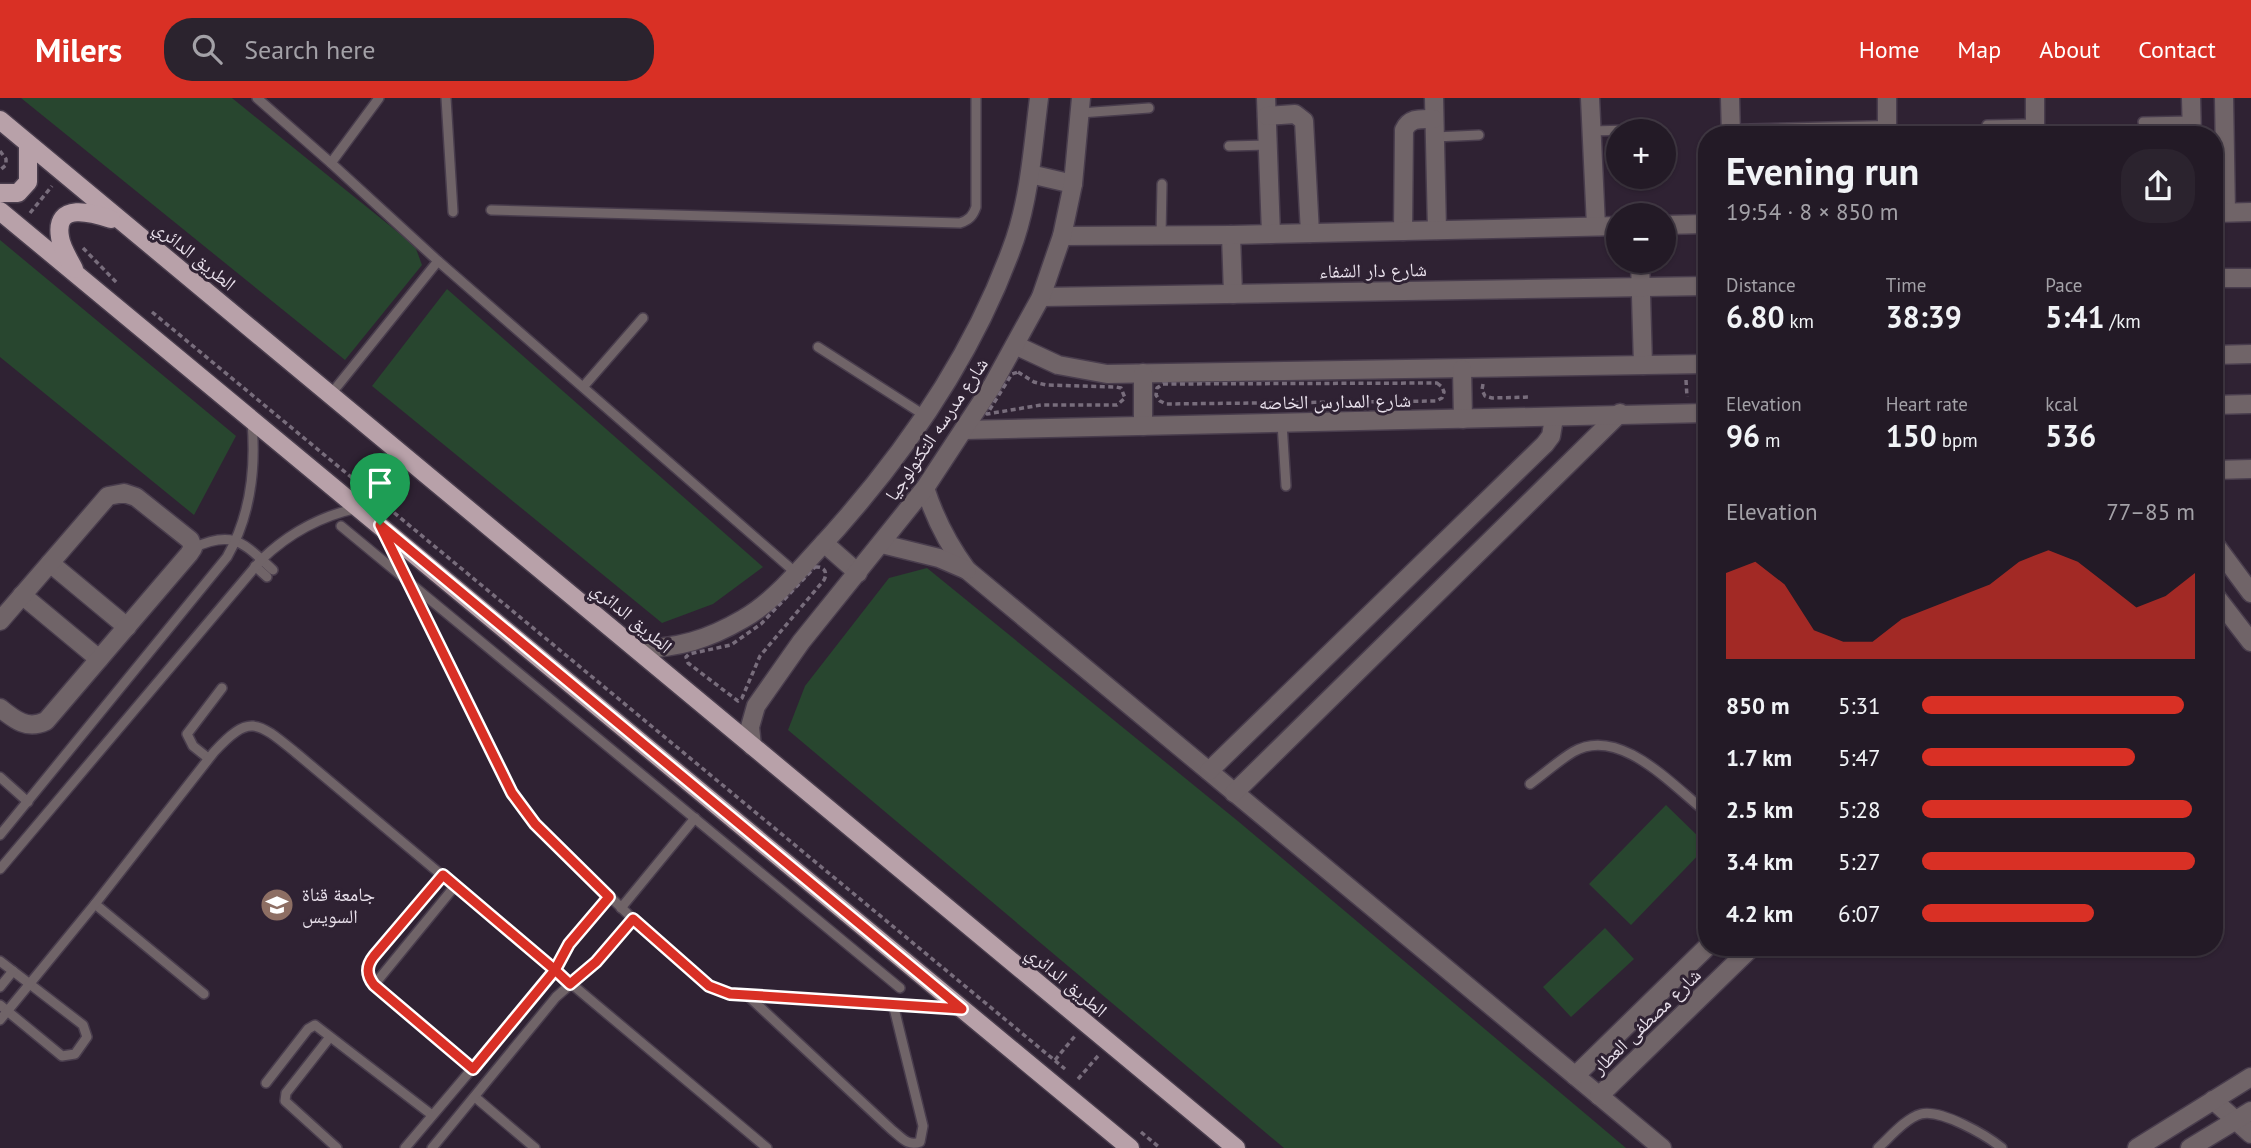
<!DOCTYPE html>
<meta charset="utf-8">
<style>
body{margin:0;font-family:"PT Sans","Noto Naskh Arabic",sans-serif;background:#2b232e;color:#f1f3f6;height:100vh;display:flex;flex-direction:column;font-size:26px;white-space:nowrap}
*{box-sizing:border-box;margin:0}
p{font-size:23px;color:#a3a1a7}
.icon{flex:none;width:38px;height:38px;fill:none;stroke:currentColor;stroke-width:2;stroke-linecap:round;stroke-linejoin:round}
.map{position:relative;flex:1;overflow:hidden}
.side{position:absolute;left:1698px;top:28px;width:525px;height:830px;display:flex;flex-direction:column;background:#231a26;border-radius:28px;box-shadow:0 2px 5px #0004,0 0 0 2px #403843}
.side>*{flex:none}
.buttons{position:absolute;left:1606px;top:21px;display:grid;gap:14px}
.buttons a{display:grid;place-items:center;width:70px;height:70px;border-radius:50%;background:#231a26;box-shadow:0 2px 5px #0004,0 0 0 2px #403843;font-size:35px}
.pin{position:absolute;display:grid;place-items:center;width:60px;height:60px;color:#fff;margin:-72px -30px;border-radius:50% 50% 50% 0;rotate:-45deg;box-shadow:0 0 7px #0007}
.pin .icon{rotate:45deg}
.round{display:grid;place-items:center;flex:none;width:74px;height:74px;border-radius:28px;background:#2b232e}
.summary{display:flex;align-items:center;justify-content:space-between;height:119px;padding:0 28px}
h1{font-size:38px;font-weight:600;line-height:52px}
.metrics{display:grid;grid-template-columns:repeat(3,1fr);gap:10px;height:119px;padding:7px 28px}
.metrics div{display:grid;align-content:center}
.metrics b{font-size:30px;font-weight:600}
.metrics small{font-size:19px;font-weight:400}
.metrics p{font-size:19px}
.chart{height:196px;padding:14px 28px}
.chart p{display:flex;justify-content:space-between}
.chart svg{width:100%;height:126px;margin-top:7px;fill:#d93025;opacity:.7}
ul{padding:0 28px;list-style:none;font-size:23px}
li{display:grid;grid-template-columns:112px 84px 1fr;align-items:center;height:52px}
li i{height:18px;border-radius:9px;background:#d93025}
header{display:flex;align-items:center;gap:42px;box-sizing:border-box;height:98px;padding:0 35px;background:#d93025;color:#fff}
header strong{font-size:33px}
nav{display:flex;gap:38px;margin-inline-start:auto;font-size:24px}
.search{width:490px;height:63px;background:#2b232e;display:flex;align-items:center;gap:18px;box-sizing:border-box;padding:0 24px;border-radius:28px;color:#a3a1a7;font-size:26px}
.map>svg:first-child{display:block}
</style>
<header>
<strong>Milers</strong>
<div class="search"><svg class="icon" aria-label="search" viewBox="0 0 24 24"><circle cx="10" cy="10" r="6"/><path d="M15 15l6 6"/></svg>Search here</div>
<nav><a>Home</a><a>Map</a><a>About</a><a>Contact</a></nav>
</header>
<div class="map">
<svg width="2251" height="1050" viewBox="0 0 2251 1050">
<rect width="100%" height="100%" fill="#2f2233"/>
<!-- green -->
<g fill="#28462f">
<polygon points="21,0 232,0 415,148 422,167 345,262"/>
<polygon points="0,142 236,338 194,417 0,259"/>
<polygon points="447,191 763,469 713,506 662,525 372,288"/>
<polygon points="927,470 1239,724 1626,1050 1284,1050 788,632 805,588 889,480"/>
<polygon points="1666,707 1706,746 1706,749 1631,827 1589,786"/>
<polygon points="1605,830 1634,861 1571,919 1543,889"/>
</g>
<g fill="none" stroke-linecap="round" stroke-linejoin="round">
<defs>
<g id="service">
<polyline points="257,0 331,65 438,163 796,475"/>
<polyline points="446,0 453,114"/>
<polyline points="1080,15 1149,10"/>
<polyline points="2143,24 2191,23"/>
<polyline points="1987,27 2035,26"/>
<polyline points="1591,33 1630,32"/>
<polyline points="1435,39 1479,37"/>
<polyline points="1229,48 1268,47"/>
<polyline points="331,65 379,0"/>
<path d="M491,112l469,13c9,-3 13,-7 16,-16v-109"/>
<polyline points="1161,137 1162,86"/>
<polyline points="818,249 924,317"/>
<polyline points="583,289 643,220"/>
<polyline points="331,296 438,163"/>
<polyline points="1282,325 1286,388"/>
<polyline points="341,428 900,890"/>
<polyline points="385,438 512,695 535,726 633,821 709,888 730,896 959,910"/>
<path d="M193,450c41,-19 50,-5 80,22"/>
<polyline points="255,468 267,479"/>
<polyline points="208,660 193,648 187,636 222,590"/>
<polyline points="0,679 28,704"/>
<path d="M1530,686c14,-10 28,-23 43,-32 46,-27 99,33 133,60"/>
<path d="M0,737l227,-278c24,-42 29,-88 25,-135"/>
<path d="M0,771l261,-309c28,-27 59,-44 97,-52"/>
<path d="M443,777l-69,81c-8,10 -7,19 0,29l99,84"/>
<polyline points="95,806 204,896"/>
<polyline points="621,810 695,720"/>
<polyline points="0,863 83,927 87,939 75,956 62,958 0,907"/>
<polyline points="374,887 455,788"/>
<polyline points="0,889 13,873"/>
<path d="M747,897l145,135c9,7 16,17 28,12l3,-16 -30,-122"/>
<path d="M0,922l95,-116 119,-152c35,-38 43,-31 81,0l472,396"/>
<polyline points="330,939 286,995 285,1003 337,1050"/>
<polyline points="266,985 308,931 315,927 432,1017"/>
<polyline points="475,999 535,1050"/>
<polyline points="405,1050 549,880 569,846 609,799"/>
<polyline points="432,1050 556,899 596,864 633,821"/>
<path d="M1878,1050c12,-11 28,-30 43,-34 20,-5 65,21 81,34"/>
</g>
<g id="minor">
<polyline points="1266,0 1271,136"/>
<polyline points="1434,0 1437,132"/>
<polyline points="1590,0 1596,128"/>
<polyline points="1730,0 1731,37"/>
<polyline points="2191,0 2192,37"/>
<polyline points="2224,0 2226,114"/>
<polyline points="1267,18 1295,16 1304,23 1310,135"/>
<polyline points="1731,36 1887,32"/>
<polyline points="1887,37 1887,0"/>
<polyline points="2035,37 2035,0"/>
<polyline points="2216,115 2251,114"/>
<polyline points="1664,127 1706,126"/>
<path d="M1403,133l1,-101c6,-13 17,-11 30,-11"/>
<polyline points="1231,137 1233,196"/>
<polyline points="1062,138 1231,137 1619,128"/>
<polyline points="1640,163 1643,267"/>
<polyline points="2214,180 2251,180"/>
<polyline points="1041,199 1706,188"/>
<polyline points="2214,372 2251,371"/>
<path d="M925,390c10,31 22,55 42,82l695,578"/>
<polyline points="882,446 939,460 967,472"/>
<polyline points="50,465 127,529"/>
<polyline points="22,497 99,561"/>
<path d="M0,523l108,-125 16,-3 12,4 54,43 3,8 -4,6 -143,167c-19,9 -31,-1 -46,-13"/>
<polyline points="1209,673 1545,346 1551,338 1554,320"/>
<polyline points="1234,695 1620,315"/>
<polyline points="1575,978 1707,849"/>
<polyline points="1599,998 1752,849"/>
<polyline points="2213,1002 2251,1036"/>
<polyline points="2137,1050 2251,979"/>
<polyline points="2190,1050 2251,1013"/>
</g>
<g id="tertiary">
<polyline points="1030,76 1073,86"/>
<polyline points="1015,247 1058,267 1107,276 1706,266"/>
<polyline points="2214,257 2251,256"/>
<polyline points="1462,271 1463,321"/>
<polyline points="1143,275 1143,328"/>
<polyline points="2214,307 2251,306"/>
<polyline points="964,332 1706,315"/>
<polyline points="824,445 858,475"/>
<polyline points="2214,445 2251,495"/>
<polyline points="2214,496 2251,544"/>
<path d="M637,551c41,-1 70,-9 106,-30 28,-16 49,-41 70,-64 85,-91 161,-198 202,-316 15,-45 18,-94 24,-141"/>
<polyline points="752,648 750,629 756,608 801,544 925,390 992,288 1041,199 1062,138 1073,86 1081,0"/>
</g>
<g id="primary">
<polyline points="0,22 1236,1050"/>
<polyline points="0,95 18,95 28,84 28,46"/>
<polyline points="0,113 1130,1050"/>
<path d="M74,171c-5,-10 -13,-22 -14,-32 -6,-36 33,-24 51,-18"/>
</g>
</defs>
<!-- service casing -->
<use href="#service" stroke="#493d4d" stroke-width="12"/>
<!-- minor casing -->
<use href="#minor" stroke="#493d4d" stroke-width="21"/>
<!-- tertiary casing -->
<use href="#tertiary" stroke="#493d4d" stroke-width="21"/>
<!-- primary casing -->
<use href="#primary" stroke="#493d4d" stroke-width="21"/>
<!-- path -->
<g stroke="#786d7c" stroke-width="3.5" stroke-dasharray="5 3.5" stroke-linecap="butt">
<polyline points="0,53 6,61 6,67 0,72"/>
<polyline points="30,115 52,88"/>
<polyline points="83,150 117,185"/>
<polyline points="152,214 1065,971"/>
<polygon points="1018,274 1034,284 1046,287 1116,289 1121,290 1125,300 1117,307 1041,307 987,316 1012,276"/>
<polyline points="1686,282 1687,299"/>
<polygon points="1437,285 1442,289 1444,294 1442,300 1436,303 1166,306 1160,303 1156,297 1157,290 1163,286"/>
<polyline points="1483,286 1482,292 1485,298 1492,300 1531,299"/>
<path d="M815,469c9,-1 13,5 9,13l-64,76 -18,42 -4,3 -50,-38 -2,-6 3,-3 42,-9 30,-21z"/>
<polyline points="1055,962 1075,938"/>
<polyline points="1078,981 1098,958"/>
<polyline points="1141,1034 1160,1050"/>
</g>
<!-- service -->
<use href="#service" stroke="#706468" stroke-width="9"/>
<!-- minor -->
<use href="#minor" stroke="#706468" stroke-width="18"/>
<!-- tertiary -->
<use href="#tertiary" stroke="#706468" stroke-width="18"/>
<!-- primary -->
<use href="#primary" stroke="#b8a1a9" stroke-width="18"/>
</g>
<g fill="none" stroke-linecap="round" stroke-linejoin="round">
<defs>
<path id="route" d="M380,427l132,268 23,31 74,73 -40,47 -14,26 -112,-95 -69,81c-8,10 -8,19 0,29l99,84 82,-99 15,14 26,-22 37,-43 76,67 21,8 17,1 215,14 -582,-484"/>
</defs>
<!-- route casing -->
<use href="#route" stroke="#fff" stroke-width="14"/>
<!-- route -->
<use href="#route" stroke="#d93025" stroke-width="9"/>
</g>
<!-- icons -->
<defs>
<symbol id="university-disc" viewBox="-11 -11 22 22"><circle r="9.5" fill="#8d6e63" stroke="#2f2233"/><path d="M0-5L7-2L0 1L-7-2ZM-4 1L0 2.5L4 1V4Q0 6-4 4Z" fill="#fff"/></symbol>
</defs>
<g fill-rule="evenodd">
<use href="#university-disc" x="258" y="788" width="38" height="38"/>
</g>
<g text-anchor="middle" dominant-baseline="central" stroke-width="6" stroke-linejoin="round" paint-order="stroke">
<!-- street labels -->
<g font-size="19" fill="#e9e1ec" stroke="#2f2233">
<text transform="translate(195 157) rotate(39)">الطريق الدائري</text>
<text transform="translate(1373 172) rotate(-1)">شارع دار الشفاء</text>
<text transform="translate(1335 303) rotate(-1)">شارع المدارس الخاصه</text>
<text transform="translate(936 331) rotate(-56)">شارع مدرسه التكنولوجيا</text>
<text transform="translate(632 519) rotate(40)">الطريق الدائري</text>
<text transform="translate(1067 883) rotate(40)">الطريق الدائري</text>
<text transform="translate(1646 923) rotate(-44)">شارع مصطفى العطار</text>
</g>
<!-- poi labels -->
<g font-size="19" fill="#e9e1ec" stroke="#2f2233" text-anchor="start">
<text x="302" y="796">جامعة قناة<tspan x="302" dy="22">السويس</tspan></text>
</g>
</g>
</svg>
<div class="buttons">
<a>+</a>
<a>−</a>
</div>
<div class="pin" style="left:380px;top:427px;background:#1e9e55"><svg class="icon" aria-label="arrive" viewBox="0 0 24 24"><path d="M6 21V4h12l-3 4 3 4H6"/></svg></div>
<section class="side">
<div class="summary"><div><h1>Evening run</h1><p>19:54 · 8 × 850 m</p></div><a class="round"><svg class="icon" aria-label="share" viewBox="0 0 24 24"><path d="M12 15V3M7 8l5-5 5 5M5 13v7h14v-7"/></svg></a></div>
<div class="metrics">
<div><p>Distance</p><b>6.80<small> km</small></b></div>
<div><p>Time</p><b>38:39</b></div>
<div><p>Pace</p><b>5:41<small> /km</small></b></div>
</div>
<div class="metrics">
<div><p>Elevation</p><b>96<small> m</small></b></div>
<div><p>Heart rate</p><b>150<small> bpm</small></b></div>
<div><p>kcal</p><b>536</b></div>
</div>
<div class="chart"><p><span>Elevation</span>77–85 m</p>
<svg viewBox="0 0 160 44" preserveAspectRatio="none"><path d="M0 44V14L10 10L20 18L30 34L40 38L50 38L60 30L70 26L80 22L90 18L100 10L110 6L120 10L130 18L140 26L150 22L160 14V44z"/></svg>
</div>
<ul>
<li><b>850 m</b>5:31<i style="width:96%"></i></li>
<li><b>1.7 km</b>5:47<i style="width:78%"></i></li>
<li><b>2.5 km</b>5:28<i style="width:99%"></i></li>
<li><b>3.4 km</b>5:27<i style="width:100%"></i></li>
<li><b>4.2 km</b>6:07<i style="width:63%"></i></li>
</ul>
</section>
</div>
